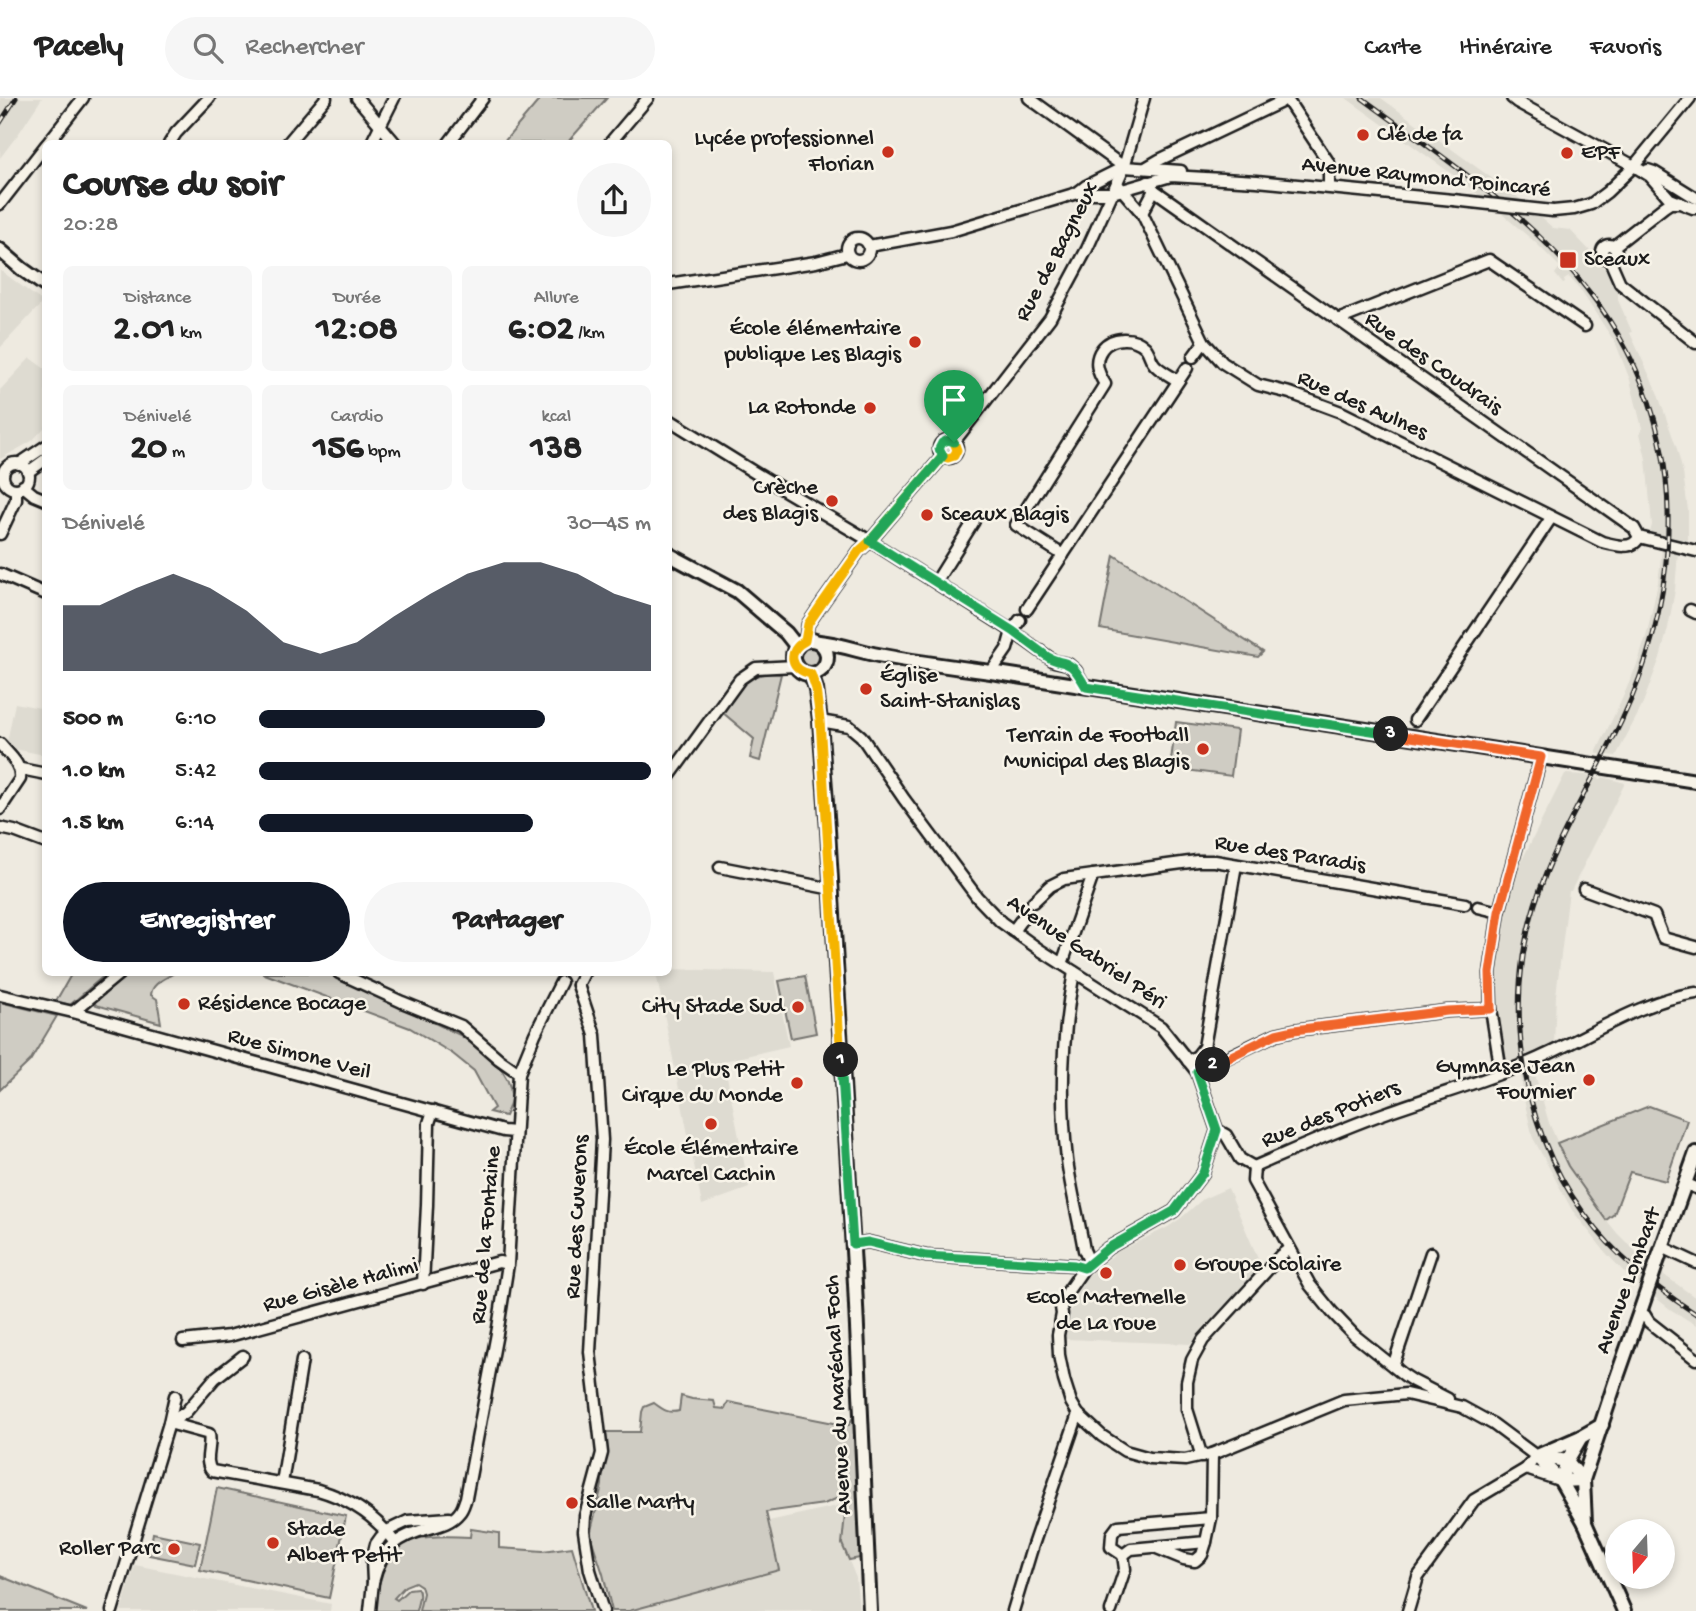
<!DOCTYPE html>
<html lang="fr">
<meta charset="utf-8">
<style>
body{margin:0;font-family:"Gochi Hand",sans-serif;background:#f6f6f6;color:#222;height:100vh;display:flex;flex-direction:column;font-size:26px;white-space:nowrap}
*{box-sizing:border-box;margin:0}
p{font-size:23px;color:#767676}
.icon{flex:none;width:38px;height:38px;fill:none;stroke:currentColor;stroke-width:2;stroke-linecap:round;stroke-linejoin:round}
.map{position:relative;flex:1;overflow:hidden}
.side{position:absolute;left:42px;top:42px;width:630px;height:836px;display:flex;flex-direction:column;background:#fff;border-radius:10px;box-shadow:0 4px 10px #0003}
.side>*{flex:none}
.needle{width:46px;rotate:199deg}
.controls{position:absolute;left:1605px;top:1421px;display:grid;gap:14px}
.controls a{display:grid;place-items:center;width:70px;height:70px;border-radius:50%;background:#fff;box-shadow:0 4px 10px #0003;font-size:35px}
.pin{position:absolute;display:grid;place-items:center;width:60px;height:60px;color:#fff;margin:-72px -30px;border-radius:50% 50% 50% 0;rotate:-45deg;box-shadow:0 0 7px #0007}
.pin .icon{rotate:45deg}
.km{position:absolute;width:35px;height:35px;margin:-18px;border-radius:50%;background:#222;color:#fff;font-size:19px;line-height:35px;text-align:center}
.round{display:grid;place-items:center;flex:none;width:74px;height:74px;border-radius:37px;background:#f6f6f6}
.summary{display:flex;align-items:center;justify-content:space-between;height:119px;padding:0 21px}
h1{font-size:38px;font-weight:800;line-height:52px}
.figures{display:grid;grid-template-columns:repeat(3,1fr);gap:10px;height:119px;padding:7px 21px}
.figures div{display:grid;align-content:center;border-radius:10px;background:#f6f6f6;text-align:center}
.figures b{font-size:35px;font-weight:800}
.figures small{font-size:19px;font-weight:400}
.figures p{font-size:19px}
.chart{height:196px;padding:14px 21px}
.chart p{display:flex;justify-content:space-between}
.chart svg{width:100%;height:126px;margin-top:7px;fill:#111827;opacity:.7}
.primary-button{display:flex;gap:14px;margin-top:auto;padding:14px 21px}
.primary-button a{flex:1;height:80px;border-radius:42px;background:#111827;color:#fff;font-size:28px;font-weight:800;line-height:80px;text-align:center}
.primary-button a+a{background:#f6f6f6;color:#222}
ul{padding:0 21px;list-style:none;font-size:23px}
li{display:grid;grid-template-columns:112px 84px 1fr;align-items:center;height:52px}
li i{height:18px;border-radius:9px;background:#111827}
header{display:flex;align-items:center;gap:42px;box-sizing:border-box;height:98px;padding:0 35px;background:#fff;border-bottom:2px solid #e0e0e0}
header strong{font-size:33px}
nav{display:flex;gap:38px;margin-inline-start:auto;font-size:24px}
.search{width:490px;height:63px;background:#f6f6f6;display:flex;align-items:center;gap:18px;box-sizing:border-box;padding:0 24px;border-radius:38px;color:#767676;font-size:26px}
.map>svg:first-child{display:block}
</style>
<header>
<strong>Pacely</strong>
<div class="search"><svg class="icon" aria-label="search" viewBox="0 0 24 24"><circle cx="10" cy="10" r="6"/><path d="M15 15l6 6"/></svg>Rechercher</div>
<nav><a>Carte</a><a>Itinéraire</a><a>Favoris</a></nav>
</header>
<div class="map">
<svg width="1696" height="1513" viewBox="0 0 1696 1513">
<rect width="100%" height="100%" fill="#eeeae0"/>
<filter id="ink" filterUnits="userSpaceOnUse"><feTurbulence type="fractalNoise" baseFrequency=".0143" numOctaves="2"/><feDisplacementMap in="SourceGraphic" scale="14" xChannelSelector="R" yChannelSelector="G"/><feConvolveMatrix kernelMatrix="1 2 1 2 8 2 1 2 1" color-interpolation-filters="sRGB"/></filter>
<g filter="url(#ink)">
<!-- built -->
<g fill="#dedbd1">
<polygon points="0,0 42,0 19,35 0,60"/>
<polygon points="1346,0 1381,0 1515,97 1553,130 1570,132 1594,157 1618,187 1618,202 1632,234 1630,235 1657,294 1677,351 1683,375 1688,412 1688,443 1665,441 1650,434 1652,427 1646,361 1640,335 1642,330 1630,282 1616,246 1579,190 1569,179 1564,182 1565,185 1563,186 1555,176 1560,169 1536,145 1502,116 1459,81"/>
<polygon points="0,172 43,204 0,250"/>
<polygon points="30,260 45,271 45,329 32,343 0,361 0,292"/>
<polygon points="1662,452 1678,454 1675,492 1668,530 1660,560 1641,610 1616,658 1599,656 1596,655 1623,599 1638,564 1647,535 1658,485"/>
<polygon points="15,605 45,611 45,657 14,651 7,644"/>
<polygon points="1565,676 1588,677 1601,681 1603,679 1625,685 1571,793 1569,793 1556,897 1554,948 1532,958 1531,956 1519,958 1519,962 1503,965 1495,881 1504,816 1516,774"/>
<polygon points="669,871 774,874 789,948 724,963 749,1090 702,1107 656,875 668,875"/>
<polygon points="1535,976 1549,1025 1568,1068 1596,1109 1617,1135 1646,1164 1696,1200 1696,1227 1670,1211 1627,1177 1606,1155 1572,1112 1533,1040 1525,1006 1521,978"/>
<polygon points="1228,1090 1261,1168 1202,1231 1191,1246 1065,1241 1070,1214 1079,1192 1087,1179 1117,1154 1168,1129 1181,1120 1203,1101"/>
<polygon points="846,1406 842,1446 856,1480 859,1512 629,1513 779,1472 769,1423"/>
<polygon points="135,1467 331,1506 330,1513 121,1513"/>
</g>
<!-- green -->
<g fill="#cfccc3" stroke="#767470" stroke-width="2">
<polygon points="541,0 607,0 567,45 503,45"/>
<polygon points="1114,457 1263,554 1258,559 1100,531"/>
<circle cx="810" cy="559" r="10"/>
<path d="M769,575l12,1 -21,87 -10,-3 4,-19 -32,-27c14,-20 20,-36 47,-39z"/>
<polygon points="1176,624 1237,632 1231,678 1170,670"/>
<polygon points="72,875 107,875 70,907 56,903"/>
<path d="M128,875h46c-9,6 -22,10 -23,22l6,4 4,24 -65,-18 -2,-3 26,-24z"/>
<path d="M262,875h67l131,62c19,14 50,33 51,59 1,8 -3,15 -6,22l-16,-4 5,-4 -20,-37 -21,-17 -43,-26z"/>
<polygon points="805,878 816,935 791,940 779,883"/>
<polygon points="0,904 57,918 30,963 0,992"/>
<polygon points="1649,1008 1687,1022 1666,1083 1630,1074 1614,1116 1606,1122 1568,1068 1557,1045"/>
<path d="M681,1298l11,3 22,2 2,7 9,1 3,-7 111,22 10,1 3,-6h6l2,69 -3,1 3,69 -11,2 -7,-16 5,-50 -23,10 -58,8 13,58 -150,41h-17l-9,-37 -13,-39 12,-50 2,-53h36l2,-20 2,-5 10,-4c8,6 14,11 25,8z"/>
<polygon points="217,1390 346,1418 329,1500 200,1472"/>
<path d="M471,1431l28,4v15l44,3 29,-4 19,64h-172l4,-18 -2,-7 -6,-4 -10,4 -11,12 3,2 12,-11 8,-1c5,6 0,16 -1,23h-40c1,-13 1,-26 4,-39 8,-40 58,-37 90,-35z"/>
<polygon points="153,1435 200,1445 195,1466 149,1457"/>
<polygon points="0,1478 87,1513 0,1513"/>
</g>
<g fill="none" stroke-linecap="round" stroke-linejoin="round">
<defs>
<g id="minor">
<polyline points="357,0 396,46"/>
<polyline points="1029,0 1124,69"/>
<polyline points="1286,0 1329,65 1329,89"/>
<polyline points="1512,0 1517,4 1634,68 1650,78 1670,101 1693,110 1696,110"/>
<polyline points="47,46 83,0"/>
<polyline points="169,46 176,35 209,0"/>
<polyline points="287,46 326,0"/>
<polyline points="371,46 394,0"/>
<polyline points="448,46 483,0"/>
<polyline points="609,46 648,0"/>
<polyline points="1147,69 1159,62 1281,4 1283,0"/>
<polyline points="1648,72 1654,74 1696,100"/>
<path d="M1117,83l1,4 24,28 62,129 19,21 35,22 32,8 51,19 261,130c12,3 31,9 37,-5"/>
<polyline points="1148,84 1154,92 1634,430 1639,439 1696,453"/>
<polyline points="1077,95 1086,88 1124,69 1181,73"/>
<polyline points="0,106 46,47"/>
<polyline points="1553,113 1574,111 1591,106 1607,94 1634,68 1690,0"/>
<polyline points="1142,115 1154,92"/>
<circle cx="858" cy="151" r="11"/>
<circle cx="1609" cy="154" r="7"/>
<polyline points="869,148 951,133 1077,95 1112,95 1171,78 1257,83 1453,102"/>
<polyline points="1613,149 1664,109 1670,105 1677,105"/>
<polyline points="1609,160 1620,185 1696,245"/>
<polyline points="668,186 816,164 847,156"/>
<polyline points="1338,222 1489,162 1585,228"/>
<polyline points="1193,259 1204,244"/>
<polyline points="668,321 757,376 870,443 1012,533 1054,563 1068,566 1076,573 1085,589"/>
<circle cx="948" cy="351" r="9"/>
<polyline points="954,344 1050,220 1087,151 1124,69 1144,0"/>
<circle cx="16" cy="378" r="13"/>
<polyline points="19,366 46,348"/>
<polyline points="28,374 46,361"/>
<polyline points="23,388 34,397 46,402"/>
<polyline points="0,436 16,402 16,391"/>
<path d="M1063,457l-47,-30 89,-141c-7,-11 -12,-23 -3,-35 10,-13 32,-13 43,-2 5,5 5,14 11,19 6,6 15,10 22,15"/>
<polyline points="0,476 46,496"/>
<polyline points="936,484 974,423"/>
<polyline points="1027,511 1187,270"/>
<polyline points="1690,512 1696,515"/>
<polyline points="805,543 808,526 823,504 859,453 870,443 943,358"/>
<polyline points="991,574 1007,551 1012,533 1020,522"/>
<polyline points="1415,622 1551,420"/>
<polyline points="820,623 849,628 861,638 904,701 977,799 1001,824 1040,852 1161,929 1197,974 1217,1032 1203,1075 1174,1113 1108,1150 1084,1170 1068,1193 1061,1209 1062,1216 1058,1237 1059,1257 1064,1282 1071,1304 1078,1316 1102,1338 1125,1353 1150,1360 1185,1362 1212,1356 1344,1302 1406,1296 1462,1309 1493,1326 1536,1358 1526,1371 1474,1402 1418,1479 1408,1513"/>
<path d="M0,646c9,11 22,20 20,35l-20,30"/>
<polyline points="21,671 46,676"/>
<polyline points="668,680 740,581 756,570 795,568"/>
<polyline points="0,730 14,733 46,745"/>
<polyline points="720,769 832,791"/>
<polyline points="1584,791 1654,817 1663,840 1696,849"/>
<polyline points="1033,804 1050,788 1064,781 1197,763 1215,763 1465,806"/>
<polyline points="1478,809 1499,814"/>
<polyline points="1013,833 1024,818"/>
<polyline points="1062,866 1093,777"/>
<path d="M1074,874c-12,61 -14,126 -7,188 4,30 12,60 17,90l6,13"/>
<polyline points="339,875 402,904 461,928 499,961 519,975"/>
<polyline points="578,887 595,937 602,1042 590,1254 602,1355 585,1418 584,1433 590,1472 603,1513"/>
<polyline points="578,887 584,875"/>
<polyline points="0,897 73,914 503,1033 515,1034"/>
<polyline points="73,914 120,875"/>
<polyline points="1188,963 1197,958 1204,949 1236,767"/>
<polyline points="1197,974 1276,936 1294,932 1447,913 1491,911"/>
<polyline points="1501,974 1491,911 1490,875 1499,814 1541,659"/>
<polyline points="1217,1032 1226,1037 1240,1061 1254,1069"/>
<path d="M1254,1069c44,-19 88,-39 134,-55 50,-18 102,-32 151,-54 49,-21 103,-58 157,-65"/>
<polyline points="1254,1069 1253,1083 1310,1187 1332,1214 1354,1237 1404,1277 1413,1283 1448,1301"/>
<polyline points="1686,1086 1696,1090"/>
<polyline points="853,1146 868,1144 926,1158 1074,1167 1084,1170"/>
<polyline points="1662,1149 1696,1165"/>
<polyline points="423,1186 427,1107 429,1025 433,1013"/>
<polyline points="1641,1211 1649,1224 1696,1261"/>
<polyline points="183,1243 229,1238 499,1164 508,1166"/>
<path d="M243,1258l-28,22 -29,34 -17,11 40,11c3,13 -6,27 3,37l106,19c31,9 58,26 77,53"/>
<polyline points="1393,1268 1431,1155"/>
<polyline points="1202,1359 1187,1311 1187,1284 1192,1262 1203,1242 1281,1157 1289,1151"/>
<polyline points="1526,1371 1559,1382"/>
<polyline points="282,1385 302,1262"/>
<polyline points="1157,1450 1184,1461 1195,1463 1202,1457 1206,1444"/>
<polyline points="1123,1457 1131,1451 1206,1444 1211,1420 1212,1356"/>
<path d="M373,1484c8,-34 25,-46 57,-54 11,-3 22,-6 29,-15 4,-4 5,-10 7,-15l32,-170 10,-64 11,-191 16,-39 26,-52"/>
<polyline points="112,1513 169,1325 175,1298"/>
<polyline points="370,1513 373,1484 372,1462 376,1446 381,1439 387,1433 408,1423 449,1420"/>
<polyline points="1013,1513 1032,1450 1078,1316"/>
<polyline points="1111,1513 1125,1471 1123,1457 1111,1449 1112,1436 1118,1428 1211,1420"/>
</g>
<g id="major">
<polyline points="0,152 22,171 46,188"/>
<polyline points="668,456 737,493 786,535 797,549"/>
<circle cx="810" cy="559" r="17"/>
<path d="M819,544c21,2 39,9 59,13 37,7 75,12 113,17l705,109"/>
<polyline points="811,576 816,591 820,623 828,732 855,1186 870,1513"/>
<polyline points="1658,1161 1696,1055"/>
<polyline points="1602,1327 1581,1339 1567,1363 1561,1383 1585,1425 1624,1513"/>
<polyline points="1536,1358 1561,1383 1583,1382"/>
<polyline points="1536,1358 1567,1363 1583,1382"/>
<polyline points="1537,1358 1581,1339"/>
<polyline points="1585,1425 1583,1382 1616,1282 1641,1211"/>
</g>
</defs>
<!-- minor casing -->
<use href="#minor" stroke="#1c1c1c" stroke-width="15"/>
<!-- major casing -->
<use href="#major" stroke="#1c1c1c" stroke-width="18"/>
<!-- minor -->
<use href="#minor" stroke="#f7f3e8" stroke-width="10"/>
<!-- major -->
<use href="#major" stroke="#f7f3e8" stroke-width="12"/>
<defs>
<g id="rail">
<path d="M1362,0c104,77 217,147 273,269 53,113 38,245 -14,355 -29,61 -66,118 -86,182 -34,110 -12,238 62,326 28,34 62,60 99,84"/>
<polyline points="0,25 16,0"/>
</g>
</defs>
<!-- rail casing -->
<use href="#rail" stroke="#1c1c1c" stroke-width="5"/>
<!-- rail -->
<use href="#rail" stroke="#f7f3e8" stroke-width="2.5" stroke-dasharray="8" stroke-linecap="butt"/>
<defs>
<polyline id="minor-bridge" points="1453,102 1553,113"/>
<polyline id="major-bridge" points="1641,1211 1658,1161"/>
</defs>
<!-- minor-bridge casing -->
<use href="#minor-bridge" stroke="#1c1c1c" stroke-width="15" stroke-linecap="butt"/>
<!-- major-bridge casing -->
<use href="#major-bridge" stroke="#1c1c1c" stroke-width="18" stroke-linecap="butt"/>
<!-- minor-bridge -->
<use href="#minor-bridge" stroke="#f7f3e8" stroke-width="10"/>
<!-- major-bridge -->
<use href="#major-bridge" stroke="#f7f3e8" stroke-width="12"/>
</g>
</g>
<g fill="none" stroke-linecap="round" stroke-linejoin="round" filter="url(#ink)">
<defs>
<path id="split-1" d="M841,962l-21,-340 -4,-31 -5,-15c-21,-4 -25,-23 -6,-33l3,-17 15,-22 36,-51 11,-10 73,-85 5,2 6,-2 3,-6 -3,-8"/>
<polyline id="split-2" points="841,962 853,1146 868,1144 926,1158 1074,1167 1084,1170 1108,1150 1174,1113 1203,1075 1217,1032 1197,974 1213,967"/>
<polyline id="split-3" points="1213,967 1276,936 1294,932 1447,913 1491,911 1490,875 1499,814 1541,659 1391,636"/>
<path id="split-4" d="M954,344l-6,-2 -6,3 -3,6 4,7 -73,85 143,90 35,26c6,4 11,4 17,6 11,4 15,15 21,24l305,47"/>
</defs>
<!-- split-1 casing -->
<use href="#split-1" stroke="#fff" stroke-width="14"/>
<!-- split-2 casing -->
<use href="#split-2" stroke="#fff" stroke-width="14"/>
<!-- split-3 casing -->
<use href="#split-3" stroke="#fff" stroke-width="14"/>
<!-- split-4 casing -->
<use href="#split-4" stroke="#fff" stroke-width="14"/>
<!-- split-1 -->
<use href="#split-1" stroke="#f5b400" stroke-width="9"/>
<!-- split-2 -->
<use href="#split-2" stroke="#22a559" stroke-width="9"/>
<!-- split-3 -->
<use href="#split-3" stroke="#f0652b" stroke-width="9"/>
<!-- split-4 -->
<use href="#split-4" stroke="#22a559" stroke-width="9"/>
</g>
<!-- markers -->
<g fill="#c8321e" stroke="#f7f3e8" stroke-width="2.5">
<circle cx="1363" cy="37" r="7"/>
<circle cx="888" cy="54" r="7"/>
<circle cx="1567" cy="55" r="7"/>
<rect x="1559" y="153" width="18" height="18" rx="3.5"/>
<circle cx="915" cy="244" r="7"/>
<circle cx="870" cy="310" r="7"/>
<circle cx="832" cy="403" r="7"/>
<circle cx="927" cy="417" r="7"/>
<circle cx="866" cy="591" r="7"/>
<circle cx="1203" cy="651" r="7"/>
<circle cx="184" cy="906" r="7"/>
<circle cx="798" cy="909" r="7"/>
<circle cx="1589" cy="982" r="7"/>
<circle cx="797" cy="985" r="7"/>
<circle cx="711" cy="1026" r="7"/>
<circle cx="1180" cy="1167" r="7"/>
<circle cx="1106" cy="1175" r="7"/>
<circle cx="572" cy="1405" r="7"/>
<circle cx="273" cy="1445" r="7"/>
<circle cx="174" cy="1451" r="7"/>
</g>
<g text-anchor="middle" dominant-baseline="central" stroke-width="5" stroke-linejoin="round" paint-order="stroke">
<!-- poi labels -->
<g font-size="23" fill="#1c1c1c" stroke="#f7f3e8" text-anchor="start">
<text x="1377" y="37">Clé de fa</text>
<text x="874" y="41" text-anchor="end">Lycée professionnel<tspan x="874" dy="26">Florian</tspan></text>
<text x="1581" y="55">EPF</text>
<text x="1584" y="162">Sceaux</text>
<text x="901" y="231" text-anchor="end">École élémentaire<tspan x="901" dy="26">publique Les Blagis</tspan></text>
<text x="856" y="310" text-anchor="end">La Rotonde</text>
<text x="818" y="390" text-anchor="end">Crèche<tspan x="818" dy="26">des Blagis</tspan></text>
<text x="941" y="417">Sceaux Blagis</text>
<text x="880" y="578">Église<tspan x="880" dy="26">Saint-Stanislas</tspan></text>
<text x="1189" y="638" text-anchor="end">Terrain de Football<tspan x="1189" dy="26">Municipal des Blagis</tspan></text>
<text x="198" y="906">Résidence Bocage</text>
<text x="784" y="909" text-anchor="end">City Stade Sud</text>
<text x="1575" y="969" text-anchor="end">Gymnase Jean<tspan x="1575" dy="26">Fournier</tspan></text>
<text x="783" y="972" text-anchor="end">Le Plus Petit<tspan x="783" dy="26">Cirque du Monde</tspan></text>
<text x="711" y="1051" text-anchor="middle">École Élémentaire<tspan x="711" dy="26">Marcel Cachin</tspan></text>
<text x="1194" y="1167">Groupe Scolaire</text>
<text x="1106" y="1200" text-anchor="middle">Ecole Maternelle<tspan x="1106" dy="26">de La roue</tspan></text>
<text x="586" y="1405">Salle Marty</text>
<text x="287" y="1432">Stade<tspan x="287" dy="26">Albert Petit</tspan></text>
<text x="160" y="1451" text-anchor="end">Roller Parc</text>
</g>
<!-- street labels -->
<g font-size="23" fill="#1c1c1c" stroke="#f7f3e8">
<text transform="translate(1426 80) rotate(6)">Avenue Raymond Poincaré</text>
<text transform="translate(1058 154) rotate(-62)">Rue de Bagneux</text>
<text transform="translate(1433 266) rotate(35)">Rue des Coudrais</text>
<text transform="translate(1362 308) rotate(24)">Rue des Aulnes</text>
<text transform="translate(1290 757) rotate(9)">Rue des Paradis</text>
<text transform="translate(1086 855) rotate(34)">Avenue Gabriel Péri</text>
<text transform="translate(299 957) rotate(15)">Rue Simone Veil</text>
<text transform="translate(1331 1017) rotate(-22)">Rue des Potiers</text>
<text transform="translate(578 1119) rotate(-87)">Rue des Cuverons</text>
<text transform="translate(487 1137) rotate(-85)">Rue de la Fontaine</text>
<text transform="translate(1629 1183) rotate(-70)">Avenue Lombart</text>
<text transform="translate(341 1188) rotate(-15)">Rue Gisèle Halimi</text>
<text transform="translate(839 1297) rotate(-93)">Avenue du Maréchal Foch</text>
</g>
</g>
</svg>
<div class="controls">
<a><svg class="needle" viewBox="-14 -14 28 28"><path d="M0-13l5 13h-10z" fill="#e53935"/><path d="M0 13l5-13h-10z" fill="#767676"/></svg></a>
</div>
<div class="pin" style="left:954px;top:344px;background:#1e9e55"><svg class="icon" aria-label="arrive" viewBox="0 0 24 24"><path d="M6 21V4h12l-3 4 3 4H6"/></svg></div>
<b class="km" style="left:841px;top:962px">1</b>
<b class="km" style="left:1213px;top:967px">2</b>
<b class="km" style="left:1391px;top:636px">3</b>
<section class="side">
<div class="summary"><div><h1>Course du soir</h1><p>20:28</p></div><a class="round"><svg class="icon" aria-label="share" viewBox="0 0 24 24"><path d="M12 15V3M7 8l5-5 5 5M5 13v7h14v-7"/></svg></a></div>
<div class="figures">
<div><p>Distance</p><b>2.01<small> km</small></b></div>
<div><p>Durée</p><b>12:08</b></div>
<div><p>Allure</p><b>6:02<small> /km</small></b></div>
</div>
<div class="figures">
<div><p>Dénivelé</p><b>20<small> m</small></b></div>
<div><p>Cardio</p><b>156<small> bpm</small></b></div>
<div><p>kcal</p><b>138</b></div>
</div>
<div class="chart"><p><span>Dénivelé</span>30–45 m</p>
<svg viewBox="0 0 160 44" preserveAspectRatio="none"><path d="M0 44V21L10 21L20 15L30 10L40 15L50 23L60 34L70 38L80 34L90 25L100 17L110 10L120 6L130 6L140 10L150 17L160 21V44z"/></svg>
</div>
<ul>
<li><b>500 m</b>6:10<i style="width:73%"></i></li>
<li><b>1.0 km</b>5:42<i style="width:100%"></i></li>
<li><b>1.5 km</b>6:14<i style="width:70%"></i></li>
</ul>
<div class="primary-button"><a>Enregistrer</a><a>Partager</a></div>
</section>
</div>
